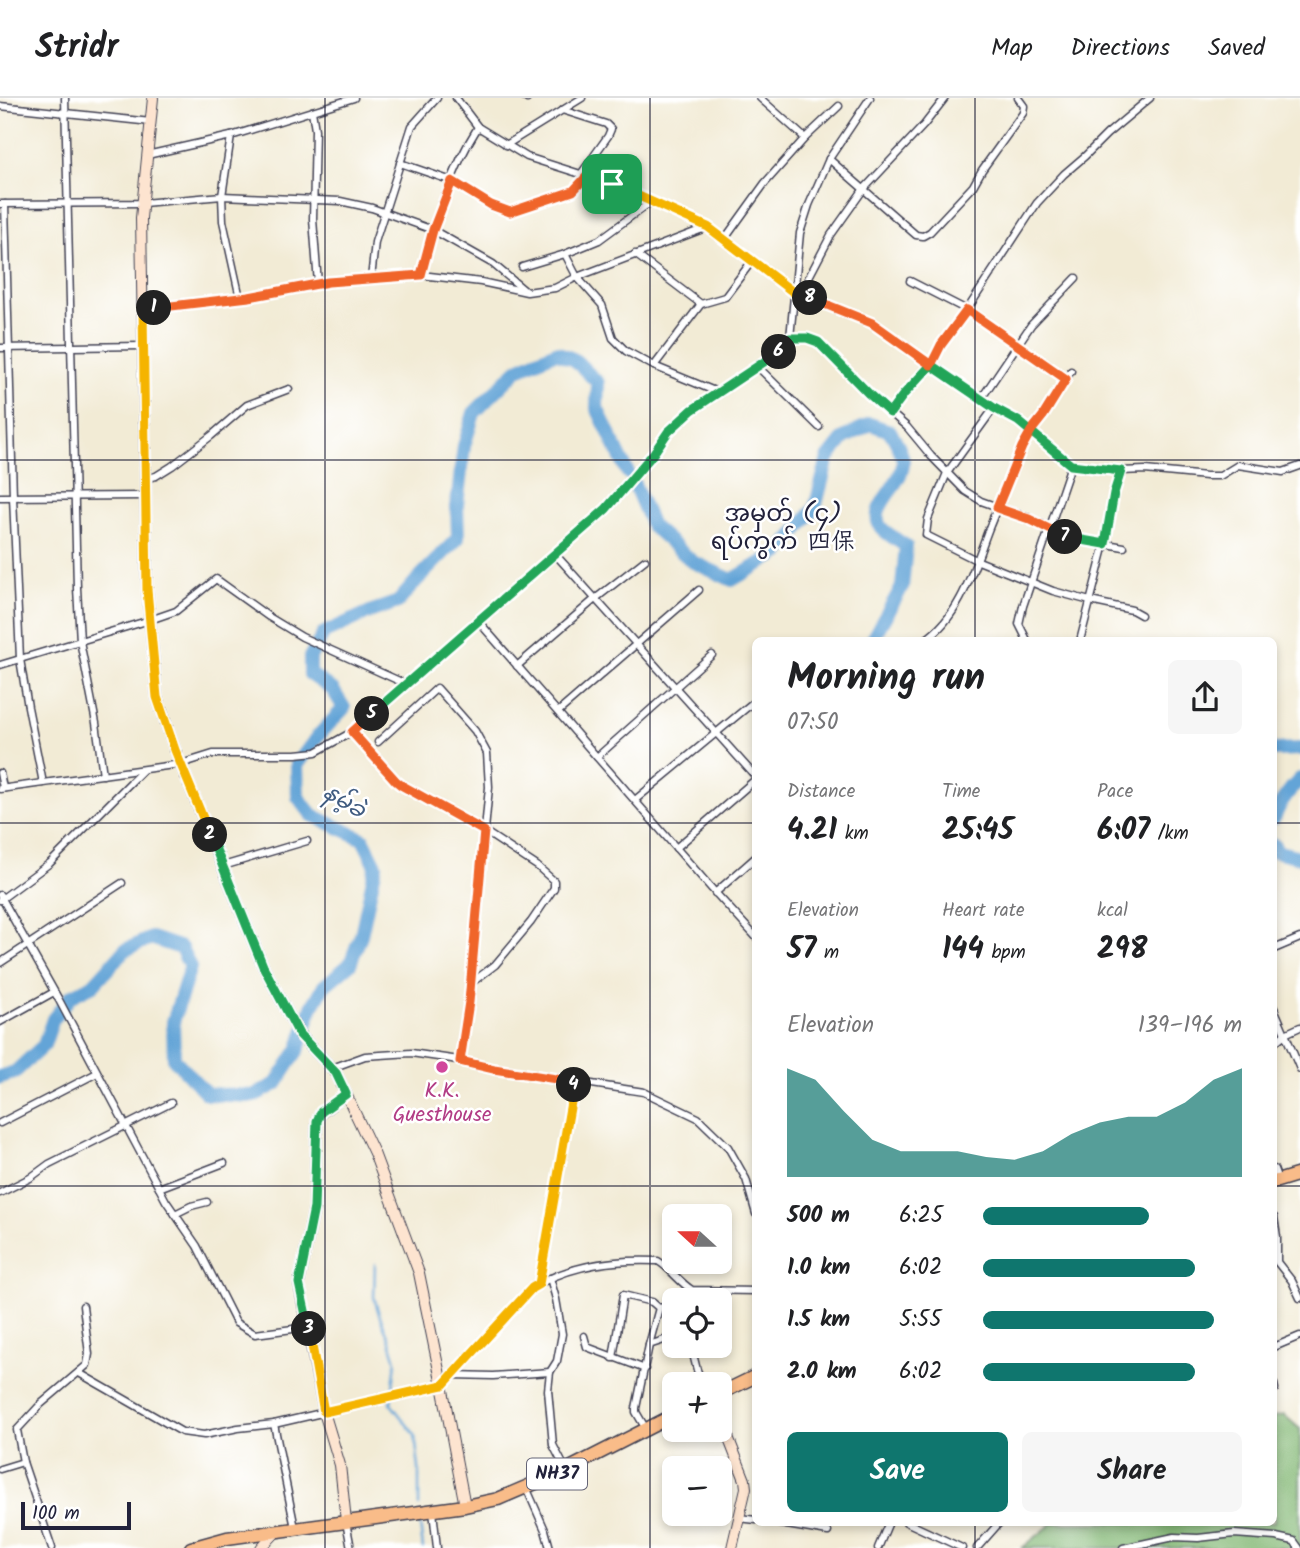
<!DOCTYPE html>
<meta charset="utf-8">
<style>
body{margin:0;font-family:Kalam,"LXGW WenKai TC","Noto Sans Myanmar",sans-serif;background:#f6f6f6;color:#202124;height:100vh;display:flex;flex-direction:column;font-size:26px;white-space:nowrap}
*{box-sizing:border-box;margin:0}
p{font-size:23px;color:#757577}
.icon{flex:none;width:38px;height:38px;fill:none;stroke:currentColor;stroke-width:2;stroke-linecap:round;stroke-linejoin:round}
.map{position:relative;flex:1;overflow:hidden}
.sheet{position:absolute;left:752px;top:539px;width:525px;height:889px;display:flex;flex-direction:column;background:#fff;border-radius:10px;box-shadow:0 4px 10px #0003}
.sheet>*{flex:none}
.needle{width:46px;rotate:291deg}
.fabs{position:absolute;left:662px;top:1106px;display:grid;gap:14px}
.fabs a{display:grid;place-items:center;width:70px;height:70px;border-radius:10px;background:#fff;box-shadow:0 4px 10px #0003;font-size:35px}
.scale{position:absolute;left:21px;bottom:18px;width:110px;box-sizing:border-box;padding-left:7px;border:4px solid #22223b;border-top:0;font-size:19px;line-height:24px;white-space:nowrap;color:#22223b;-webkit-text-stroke:5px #fff;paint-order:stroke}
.pin{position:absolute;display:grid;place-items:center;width:60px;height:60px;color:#fff;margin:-30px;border-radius:14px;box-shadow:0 4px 10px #0006}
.km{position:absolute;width:35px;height:35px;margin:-18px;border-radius:50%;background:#222;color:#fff;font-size:19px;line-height:35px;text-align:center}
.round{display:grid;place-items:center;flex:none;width:74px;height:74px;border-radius:10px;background:#f6f6f6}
.summary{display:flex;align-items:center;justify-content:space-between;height:119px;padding:0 35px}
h1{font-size:38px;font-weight:800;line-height:52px}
.stats{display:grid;grid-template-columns:repeat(3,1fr);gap:10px;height:119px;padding:7px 35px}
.stats div{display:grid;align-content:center}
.stats b{font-size:30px;font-weight:800}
.stats small{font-size:19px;font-weight:400}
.stats p{font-size:19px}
.chart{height:196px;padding:14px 35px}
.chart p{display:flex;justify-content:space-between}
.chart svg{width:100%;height:126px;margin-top:7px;fill:#0f766e;opacity:.7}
.button{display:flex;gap:14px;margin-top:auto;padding:14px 35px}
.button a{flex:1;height:80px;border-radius:10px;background:#0f766e;color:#fff;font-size:28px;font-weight:800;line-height:80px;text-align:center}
.button a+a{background:#f6f6f6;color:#202124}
ul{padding:0 35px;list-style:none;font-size:23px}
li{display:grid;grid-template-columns:112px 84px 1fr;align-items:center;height:52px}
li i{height:18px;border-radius:9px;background:#0f766e}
header{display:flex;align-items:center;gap:42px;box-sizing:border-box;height:98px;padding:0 35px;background:#fff;border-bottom:2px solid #e0e0e0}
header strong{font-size:33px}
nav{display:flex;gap:38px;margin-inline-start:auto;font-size:24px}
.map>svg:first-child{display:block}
</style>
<header>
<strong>Stridr</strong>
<nav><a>Map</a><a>Directions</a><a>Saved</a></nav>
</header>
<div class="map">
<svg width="1300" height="1450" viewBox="0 0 1300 1450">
<rect width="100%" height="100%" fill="#fff"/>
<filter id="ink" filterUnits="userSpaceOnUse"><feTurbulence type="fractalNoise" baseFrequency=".0143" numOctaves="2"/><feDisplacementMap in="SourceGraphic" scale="14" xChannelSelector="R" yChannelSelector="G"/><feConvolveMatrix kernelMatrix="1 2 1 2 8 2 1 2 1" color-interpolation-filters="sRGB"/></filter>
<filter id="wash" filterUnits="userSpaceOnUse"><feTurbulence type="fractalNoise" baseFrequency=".00686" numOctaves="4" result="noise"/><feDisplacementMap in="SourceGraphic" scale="28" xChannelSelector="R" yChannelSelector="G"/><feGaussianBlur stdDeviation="1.57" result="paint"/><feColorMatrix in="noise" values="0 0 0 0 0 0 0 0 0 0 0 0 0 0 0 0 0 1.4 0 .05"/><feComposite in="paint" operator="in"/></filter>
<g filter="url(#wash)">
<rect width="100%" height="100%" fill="#f2ebd5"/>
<!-- forest -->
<polygon fill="#83b875" stroke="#526d58" stroke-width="2" points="1284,1317 1300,1331 1300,1450 1022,1450 1053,1425 1274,1424 1274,1319"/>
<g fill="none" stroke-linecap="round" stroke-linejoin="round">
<!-- stream -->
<g stroke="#64a4d7" stroke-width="2.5">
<polyline points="375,1166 374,1199 379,1216 389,1240 396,1263 391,1306 415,1337 419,1370 419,1408"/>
<polyline points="419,1419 423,1450"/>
</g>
<!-- river -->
<g stroke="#64a4d7" stroke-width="14">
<path d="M634,386l18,42 41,36 39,18 48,-28 35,-44 13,-50 16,-20 26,-14 20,7c4,8 13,21 13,30 2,22 -35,45 -23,65 3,6 19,15 26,20l-4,41 -28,49 -1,4"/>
<polyline points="1274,652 1300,651"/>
<path d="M1274,720c6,-16 14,-27 26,-39"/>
<polyline points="1274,747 1275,753 1300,759"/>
<polyline points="0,979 15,974 44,947 53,921 71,898 93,887 125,852 151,840 181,850 190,869 173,924 174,961 207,996 253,998 276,986 299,950 312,909 324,888 350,866 361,837 376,767 363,741 312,717 298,699 297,666 317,639 344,610 333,592 310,576 310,559 324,535 372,513 398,504 417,482 458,440 457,407 464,348 474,315 518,271 556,254 575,262 598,285 597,310 628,375"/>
</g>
</g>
</g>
<g filter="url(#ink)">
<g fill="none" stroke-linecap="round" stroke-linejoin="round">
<defs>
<g id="street">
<polyline points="65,0 77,490 80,543 96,625 103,677"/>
<polyline points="456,0 478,29 527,59 612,86 708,129 793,194 872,225 994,310 1018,323 1071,367 1121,373 1145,372 1206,378 1220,378 1238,367 1283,374 1300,368"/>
<polyline points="526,0 527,1"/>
<polyline points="760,0 805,40"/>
<polyline points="0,8 151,24"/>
<polyline points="562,12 606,26 611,31 608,38 581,76"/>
<polyline points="312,13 315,32 313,121 318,186"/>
<polyline points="231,38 222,98 223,123 240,200"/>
<polyline points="506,47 582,0"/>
<polyline points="147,57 231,38 354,0"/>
<polyline points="829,61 916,137 923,138 930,134 973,88 982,72 1023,15 1024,8 1018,0"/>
<polyline points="400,65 452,83 491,107 510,114 573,93 587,78"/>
<polyline points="0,106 143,105 222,98 340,103 372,110 433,132 493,166 524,192"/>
<polyline points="5,106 13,399 20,561 28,609 43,685"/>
<polyline points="724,142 765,85 805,40 839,8"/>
<polyline points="565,156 577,179 602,207 613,240 626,253 654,268 717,294"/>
<polyline points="635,156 701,206"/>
<polyline points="522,169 565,156 599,142 652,103"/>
<path d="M421,177c14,-51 29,-104 57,-148"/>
<polyline points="371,181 375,144 412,28 437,0"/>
<polyline points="910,183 967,212 1066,281"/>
<polyline points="800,196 831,137 863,92 924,27 945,0"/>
<polyline points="143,211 249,199 328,184 421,177 481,184 527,194 555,190 577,179 708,129"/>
<polyline points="790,240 807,240 818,244 869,296 907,329 931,358 965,393 981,403 1029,420 1067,439 1124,449"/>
<polyline points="0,250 143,248"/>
<polyline points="654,268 701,206 725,199 752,163"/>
<polyline points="758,269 819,329"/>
<polyline points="981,301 1031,227 1076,180"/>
<polyline points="994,310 947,375 928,421 926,437 976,462 1053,493 1090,503 1132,512 1141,517"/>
<polyline points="890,315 904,296 931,267 941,247 967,212 1037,105 1064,76 1085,58 1107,36 1150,0"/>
<polyline points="145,381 156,378 172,368 211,338 247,307 289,291"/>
<polyline points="0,399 146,398"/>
<polyline points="555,456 756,679"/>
<polyline points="479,524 712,791 756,839"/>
<polyline points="1081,539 1105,446 1114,395 1121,373"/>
<path d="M925,542c36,-24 49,-73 64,-112 11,-27 21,-54 33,-81l9,-16 12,-15 28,-45"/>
<polyline points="1027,542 1019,526 1023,508 1071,367"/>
<polyline points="0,567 150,522 176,513 216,481 269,519 302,539 406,586"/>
<polyline points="517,568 595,501 645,462"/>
<polyline points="558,614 699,492"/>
<polyline points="352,634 401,687 484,733 537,768 554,783 554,790 531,824 495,867 470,886"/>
<polyline points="378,644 437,590 475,633 487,655 489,689 469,904 460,963"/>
<polyline points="597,659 712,557"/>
<polyline points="0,675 3,690"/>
<polyline points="0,691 181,666 213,656 296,656 316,654 352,634 606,411 653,356 668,334 692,312 782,251 790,240 800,135 809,107 829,61 870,0"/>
<polyline points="635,702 756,602"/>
<polyline points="676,750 756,681"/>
<polyline points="223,768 307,743"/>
<polyline points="715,795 756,759"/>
<polyline points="0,797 59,902 166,1103 197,1148 236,1225 255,1236 308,1229"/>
<polyline points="0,802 50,765 143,672"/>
<polyline points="1274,851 1300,840"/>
<polyline points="0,865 122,785"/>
<polyline points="1274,910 1300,971"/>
<polyline points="0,924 54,894"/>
<polyline points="1274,945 1285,936 1300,929"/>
<polyline points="332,970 365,958 411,955 452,961 494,971 644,994 698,1020 728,1049 746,1081 756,1116"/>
<polyline points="0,1025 97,975"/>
<polyline points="1274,1071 1278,1082"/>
<polyline points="159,1090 224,1065"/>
<polyline points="0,1095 30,1080 49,1066 171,1005"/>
<polyline points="175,1116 191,1108 207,1104"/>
<polyline points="1274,1119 1277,1139 1277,1164 1292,1183 1300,1200"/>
<polyline points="550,1180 556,1201 562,1236 557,1263 550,1274 548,1292 553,1347 566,1372"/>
<polyline points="539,1186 575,983"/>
<polyline points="584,1238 587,1249 645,1271"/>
<polyline points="649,1247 659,1210"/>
<polyline points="1274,1249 1300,1238"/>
<polyline points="692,1252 697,1272 703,1286"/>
<path d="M613,1260l10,-63 29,7 7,6c6,-2 10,0 15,4"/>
<path d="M79,1275l103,59 22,3 34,-7 36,-4 168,-39 90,-97c38,-24 82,-29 126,-27 13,8 21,21 34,29l64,1"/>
<polyline points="452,1277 493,1278 550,1274"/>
<polyline points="1274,1286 1275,1291"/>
<polyline points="274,1326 295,1430"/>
<polyline points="646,1331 636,1314 636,1310 649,1247 664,1242 674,1235"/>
<polyline points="0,1371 23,1364"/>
<polyline points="526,1389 545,1432 550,1450"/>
<polyline points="433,1413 437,1450"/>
<polyline points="739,1420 756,1422"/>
<polyline points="346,1424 351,1450"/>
<polyline points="769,1424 828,1434"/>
<polyline points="906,1424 962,1450"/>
<polyline points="52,1450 23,1364 17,1332 41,1306 87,1267 89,1256 83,1208"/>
<polyline points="878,1450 889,1424"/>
<polyline points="977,1450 1000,1424"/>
<polyline points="1123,1450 1174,1439 1198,1440 1234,1436 1276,1439 1294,1443 1299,1450"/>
</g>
<g id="secondary">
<polyline points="153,0 141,120 147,492 157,599 175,652 263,868 299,936 336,975 374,1055 419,1175 442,1287 465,1408"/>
<polyline points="346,996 321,1015 317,1023 314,1110 299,1186 324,1314 340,1367 346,1423"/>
<polyline points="719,1316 745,1382 746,1390 732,1450"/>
<polyline points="261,1450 277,1433"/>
</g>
<g id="highway">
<polyline points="1274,1084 1300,1076"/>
<polyline points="719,1296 756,1278"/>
<polyline points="191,1450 227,1440 465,1408 498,1401 566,1372 674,1317"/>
</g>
</defs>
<!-- street casing -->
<use href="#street" stroke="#414052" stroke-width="9"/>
<!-- secondary casing -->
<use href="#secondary" stroke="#414052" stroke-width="12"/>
<!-- highway casing -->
<use href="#highway" stroke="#414052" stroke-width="15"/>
<!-- street -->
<use href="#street" stroke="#fff" stroke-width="6"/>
<!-- secondary -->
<use href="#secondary" stroke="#fde4d0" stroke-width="10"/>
<!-- highway -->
<use href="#highway" stroke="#f9bc89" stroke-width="12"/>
</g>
</g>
<g fill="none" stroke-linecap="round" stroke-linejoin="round" filter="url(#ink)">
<defs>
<polyline id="split-1" points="154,210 249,199 328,184 421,177 433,132 452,83 491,107 510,114 573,93 587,78 612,86"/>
<polyline id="split-2" points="154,210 143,211 147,492 157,599 175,652 210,737"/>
<polyline id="split-3" points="210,737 263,868 299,936 336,975 346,996 321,1014 317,1023 314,1110 299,1185 309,1231"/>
<polyline id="split-4" points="309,1231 324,1314 443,1287 532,1190 539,1186 574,987"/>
<polyline id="split-5" points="372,616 352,634 396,683 401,687 484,733 469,904 460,963 494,971 575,984 574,987"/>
<polyline id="split-6" points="372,616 606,411 653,356 668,334 692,312 779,254"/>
<polyline id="split-7" points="779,254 788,245 790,240 807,240 818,244 869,296 890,315 904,296 931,267 994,310 1018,323 1071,367 1121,373 1114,395 1105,446 1065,439"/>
<polyline id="split-8" points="810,200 872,225 931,267 941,247 967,212 1066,281 1043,318 1031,333 1022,349 997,410 1029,421 1065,439"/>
<polyline id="split-9" points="612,86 708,129 793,194 810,200"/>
</defs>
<!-- split-1 casing -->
<use href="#split-1" stroke="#fff" stroke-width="14"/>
<!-- split-2 casing -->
<use href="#split-2" stroke="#fff" stroke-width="14"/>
<!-- split-3 casing -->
<use href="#split-3" stroke="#fff" stroke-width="14"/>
<!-- split-4 casing -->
<use href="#split-4" stroke="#fff" stroke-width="14"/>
<!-- split-5 casing -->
<use href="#split-5" stroke="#fff" stroke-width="14"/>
<!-- split-6 casing -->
<use href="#split-6" stroke="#fff" stroke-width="14"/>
<!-- split-7 casing -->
<use href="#split-7" stroke="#fff" stroke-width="14"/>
<!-- split-8 casing -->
<use href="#split-8" stroke="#fff" stroke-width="14"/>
<!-- split-9 casing -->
<use href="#split-9" stroke="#fff" stroke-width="14"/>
<!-- split-1 -->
<use href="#split-1" stroke="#f0652b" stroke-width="9"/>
<!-- split-2 -->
<use href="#split-2" stroke="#f5b400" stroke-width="9"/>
<!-- split-3 -->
<use href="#split-3" stroke="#22a559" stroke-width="9"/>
<!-- split-4 -->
<use href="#split-4" stroke="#f5b400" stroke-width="9"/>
<!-- split-5 -->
<use href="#split-5" stroke="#f0652b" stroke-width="9"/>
<!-- split-6 -->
<use href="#split-6" stroke="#22a559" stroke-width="9"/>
<!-- split-7 -->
<use href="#split-7" stroke="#22a559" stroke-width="9"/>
<!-- split-8 -->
<use href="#split-8" stroke="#f0652b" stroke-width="9"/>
<!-- split-9 -->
<use href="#split-9" stroke="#f5b400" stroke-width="9"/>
</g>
<!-- grid -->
<path fill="none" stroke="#22223b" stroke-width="2" stroke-opacity="0.55" d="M325,0v1450M650,0v1450M975,0v542M0,362h1300M0,725h756M1274,725h26M0,1088h756M1274,1088h26M975,1424v26"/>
<!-- markers -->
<circle fill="#d1479c" stroke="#fff" stroke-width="2.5" cx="442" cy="969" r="7"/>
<g text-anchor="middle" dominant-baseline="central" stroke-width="5" stroke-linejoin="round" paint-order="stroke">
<!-- shield labels -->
<rect fill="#fff" stroke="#646476" stroke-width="2" x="527" y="1360.5" width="60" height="31" rx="5"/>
<g font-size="19" font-weight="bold" fill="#22223b">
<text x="557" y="1376">NH37</text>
</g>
<!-- hotel labels -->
<g font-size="21" fill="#b23c85" stroke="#fff">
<text x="442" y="993">K.K.<tspan x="442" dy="24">Guesthouse</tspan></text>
</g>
<!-- water labels -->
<g font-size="23" font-style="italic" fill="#405c81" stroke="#fff">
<text transform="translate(344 704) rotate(31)">နမ့်ခဲ</text>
</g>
<!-- quarter labels -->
<g font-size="24" fill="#22223b" stroke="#fff">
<text x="783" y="416">အမှတ် (၄)<tspan x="783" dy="28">ရပ်ကွက် 四保</tspan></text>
</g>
</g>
</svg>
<div class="fabs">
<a><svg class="needle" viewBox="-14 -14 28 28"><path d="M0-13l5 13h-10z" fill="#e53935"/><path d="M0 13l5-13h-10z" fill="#757577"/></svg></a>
<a><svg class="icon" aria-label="locate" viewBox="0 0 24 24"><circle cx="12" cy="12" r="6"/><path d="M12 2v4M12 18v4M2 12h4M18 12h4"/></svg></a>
<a>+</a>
<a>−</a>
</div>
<div class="scale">100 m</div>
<div class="pin" style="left:612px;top:86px;background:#1e9e55"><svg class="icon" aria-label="arrive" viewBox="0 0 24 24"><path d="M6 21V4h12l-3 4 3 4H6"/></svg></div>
<b class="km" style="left:154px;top:210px">1</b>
<b class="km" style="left:210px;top:737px">2</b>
<b class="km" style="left:309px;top:1231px">3</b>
<b class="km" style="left:574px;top:987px">4</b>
<b class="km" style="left:372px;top:616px">5</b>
<b class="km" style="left:779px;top:254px">6</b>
<b class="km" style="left:1065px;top:439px">7</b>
<b class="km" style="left:810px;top:200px">8</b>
<section class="sheet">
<div class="summary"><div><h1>Morning run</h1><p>07:50</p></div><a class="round"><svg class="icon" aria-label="share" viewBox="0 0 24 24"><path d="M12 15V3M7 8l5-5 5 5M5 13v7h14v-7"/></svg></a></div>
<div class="stats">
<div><p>Distance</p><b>4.21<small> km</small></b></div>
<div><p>Time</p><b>25:45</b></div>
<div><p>Pace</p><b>6:07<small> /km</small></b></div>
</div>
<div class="stats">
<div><p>Elevation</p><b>57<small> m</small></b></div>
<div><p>Heart rate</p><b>144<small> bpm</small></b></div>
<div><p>kcal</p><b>298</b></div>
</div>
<div class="chart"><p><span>Elevation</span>139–196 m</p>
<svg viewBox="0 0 160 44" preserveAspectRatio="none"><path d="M0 44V6L10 10L20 21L30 31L40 35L50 35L60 35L70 37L80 38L90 35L100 29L110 25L120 23L130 23L140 18L150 10L160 6V44z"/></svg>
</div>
<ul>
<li><b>500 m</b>6:25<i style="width:64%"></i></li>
<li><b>1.0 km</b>6:02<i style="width:82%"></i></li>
<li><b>1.5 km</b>5:55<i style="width:89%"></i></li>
<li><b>2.0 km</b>6:02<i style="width:82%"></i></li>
</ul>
<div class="button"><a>Save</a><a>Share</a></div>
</section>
</div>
